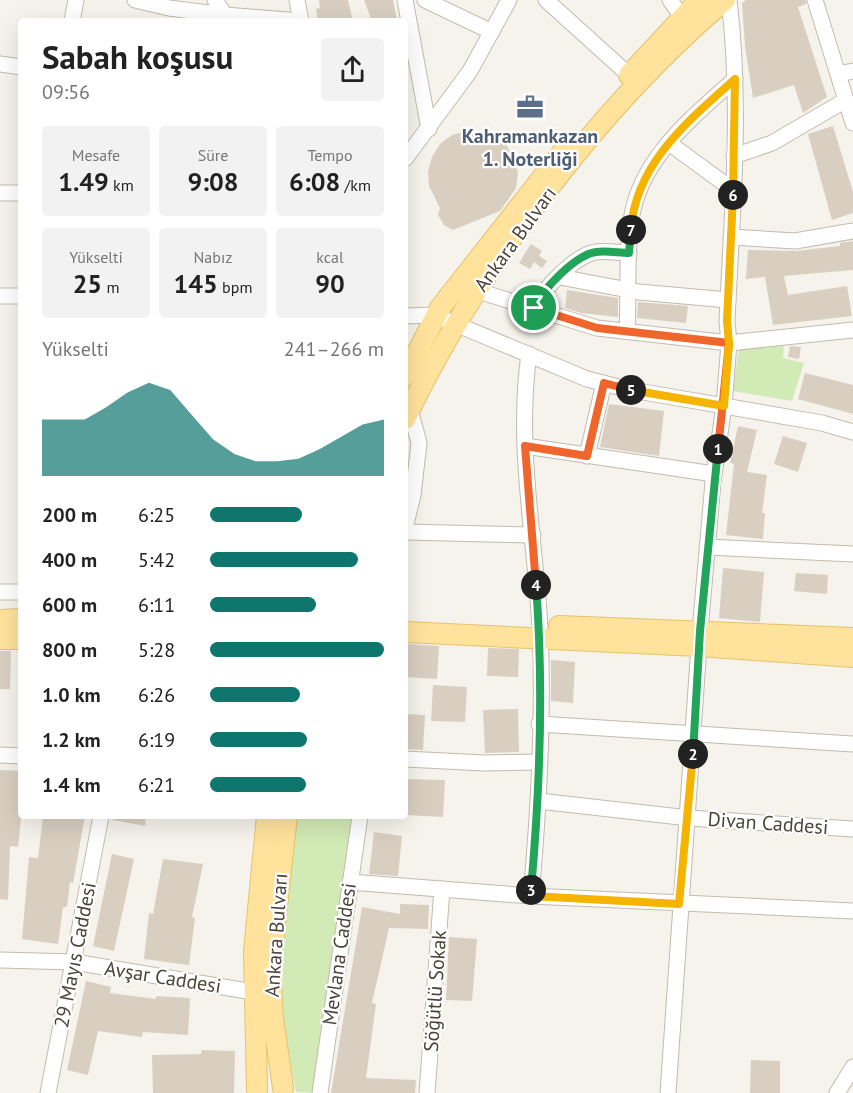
<!DOCTYPE html>
<html lang="tr">
<meta charset="utf-8">
<style>
body{margin:0;font-family:"PT Sans",sans-serif;background:#f2f2f2;color:#222;height:100vh;display:flex;flex-direction:column;font-size:22px;white-space:nowrap}
*{box-sizing:border-box;margin:0}
p{font-size:20px;color:#767676}
.icon{flex:none;width:33px;height:33px;fill:none;stroke:currentColor;stroke-width:2;stroke-linecap:round;stroke-linejoin:round}
.map{position:relative;flex:1;overflow:hidden}
.panel{position:absolute;left:18px;top:18px;width:390px;height:801px;display:flex;flex-direction:column;background:#fff;border-radius:6px;box-shadow:0 6px 24px #0002}
.panel>*{flex:none}
.pin{position:absolute;display:grid;place-items:center;width:51px;height:51px;color:#fff;margin:-26px;border:3px solid #fff;border-radius:50%;box-shadow:0 2px 6px #0007}
.km{position:absolute;width:30px;height:30px;margin:-15px;border-radius:50%;background:#222;color:#fff;font-size:16px;line-height:30px;text-align:center}
.round{display:grid;place-items:center;flex:none;width:63px;height:63px;border-radius:6px;background:#f2f2f2}
.headline{display:flex;align-items:center;justify-content:space-between;height:102px;padding:0 24px}
h1{font-size:33px;font-weight:600;line-height:45px}
.metrics{display:grid;grid-template-columns:repeat(3,1fr);gap:9px;height:102px;padding:6px 24px}
.metrics div{display:grid;align-content:center;border-radius:6px;background:#f2f2f2;text-align:center}
.metrics b{font-size:26px;font-weight:600}
.metrics small{font-size:16px;font-weight:400}
.metrics p{font-size:16px}
.chart{height:168px;padding:12px 24px}
.chart p{display:flex;justify-content:space-between}
.chart svg{width:100%;height:108px;margin-top:6px;fill:#0f766e;opacity:.7}
ul{padding:0 24px;list-style:none;font-size:20px}
li{display:grid;grid-template-columns:96px 72px 1fr;align-items:center;height:45px}
li i{height:15px;border-radius:8px;background:#0f766e}
.map>svg:first-child{display:block}
</style>
<div class="map">
<svg width="853" height="1093" viewBox="0 0 853 1093">
<rect width="100%" height="100%" fill="#f6f3ec"/>
<!-- green -->
<g fill="#d2eab5">
<polygon points="784,344 783,358 804,363 792,401 733,391 739,347"/>
<polygon points="295,816 355,816 315,1093 296,1092 281,1017 285,897"/>
</g>
<!-- building -->
<g fill="#d8cfc1">
<polygon points="319,0 348,0 353,21 318,21 316,9 320,8"/>
<polygon points="364,0 393,0 397,21 372,21"/>
<polygon points="746,0 806,0 806,4 798,7 827,97 803,113 794,85 753,98 745,46 742,3"/>
<polygon points="833,126 853,192 853,213 832,220 808,134"/>
<polygon points="466,131 481,131 495,136 507,146 514,159 518,173 516,188 500,211 453,230 444,225 438,215 440,208 429,186 428,171 432,157 440,144 452,135"/>
<polygon points="853,241 853,270 784,276 788,295 847,286 852,316 773,325 765,277 746,279 748,250 796,251 840,246 840,243"/>
<polygon points="531,244 542,251 539,256 547,261 542,268 534,262 530,269 519,263"/>
<polygon points="567,290 618,298 618,317 581,313 565,308"/>
<polygon points="638,302 688,306 686,323 637,318"/>
<polygon points="790,346 801,347 799,359 788,357"/>
<polygon points="805,373 853,385 853,414 798,399"/>
<polygon points="609,404 664,411 659,456 600,447"/>
<polygon points="738,426 757,430 747,472 767,475 762,513 765,513 763,539 726,535 734,464 730,463"/>
<polygon points="783,436 807,443 798,472 774,464"/>
<polygon points="723,568 764,572 760,622 719,618"/>
<polygon points="796,573 828,575 827,594 794,591"/>
<polygon points="405,644 439,646 437,679 405,677"/>
<polygon points="488,648 519,649 518,677 487,676"/>
<polygon points="0,651 11,651 10,689 0,689"/>
<polygon points="551,660 575,662 573,703 551,701"/>
<polygon points="433,685 467,687 465,722 431,721"/>
<polygon points="518,709 519,752 485,753 483,710"/>
<polygon points="405,714 425,715 423,750 405,749"/>
<polygon points="0,770 21,771 21,819 18,847 10,846 8,900 0,899"/>
<polygon points="405,779 445,780 443,817 405,815"/>
<polygon points="43,816 85,816 73,883 70,882 67,907 63,907 58,944 22,939 29,857 38,858"/>
<polygon points="113,816 146,816 145,826 113,820"/>
<polygon points="374,832 402,836 398,876 369,874"/>
<polygon points="112,854 134,859 114,951 93,946"/>
<polygon points="163,859 203,864 192,917 195,918 189,965 144,959 149,913 153,914"/>
<polygon points="400,904 429,905 428,929 389,928 372,1003 376,1004 366,1078 416,1080 415,1093 331,1093 362,907 400,914"/>
<polygon points="449,937 477,939 472,1001 446,1000"/>
<polygon points="86,981 111,987 110,993 156,999 156,996 190,998 188,1035 143,1032 142,1037 98,1031 88,1075 67,1070"/>
<polygon points="202,1050 235,1051 234,1093 153,1093 152,1055 201,1054"/>
<polygon points="751,1060 780,1061 780,1093 750,1093"/>
</g>
<g fill="none" stroke-linecap="round" stroke-linejoin="round">
<defs>
<g id="minor">
<polyline points="135,0 169,8 225,15"/>
<polyline points="215,0 225,15 300,21"/>
<polyline points="297,0 301,21"/>
<polyline points="405,0 429,129"/>
<polyline points="425,0 492,32"/>
<polyline points="546,0 629,75"/>
<polyline points="670,0 682,17"/>
<polyline points="815,0 853,123"/>
<polyline points="72,21 76,0"/>
<polyline points="0,64 21,67"/>
<polyline points="838,74 853,71"/>
<polyline points="669,143 733,190"/>
<polyline points="734,156 772,143 846,100"/>
<polyline points="405,159 470,71 509,0"/>
<polyline points="0,193 21,193"/>
<polyline points="731,237 795,241 853,231"/>
<polyline points="560,277 639,292 728,300"/>
<polyline points="478,291 597,328 729,343 853,330"/>
<polyline points="0,296 21,296"/>
<path d="M534,308c8,-18 41,-53 62,-56 10,-2 23,1 33,1"/>
<polyline points="405,316 434,315 587,379 626,389 822,423 853,432"/>
<path d="M627,331c2,-36 -1,-74 4,-110 8,-62 61,-103 104,-142"/>
<path d="M529,354c-13,91 6,183 11,273 4,90 -1,180 -9,269"/>
<polyline points="525,446 714,474"/>
<polyline points="587,456 604,383"/>
<polyline points="405,528 413,495 419,443 410,409"/>
<polyline points="405,532 533,535"/>
<polyline points="707,547 853,554"/>
<polyline points="0,592 21,592"/>
<polyline points="539,724 853,744"/>
<polyline points="0,755 21,756"/>
<polyline points="405,759 484,763 539,762"/>
<polyline points="539,801 689,818 853,829"/>
<polyline points="350,882 531,896 853,911"/>
<polyline points="0,960 74,962 253,992"/>
<polyline points="48,1093 101,816"/>
<polyline points="320,1093 360,816"/>
<polyline points="427,1093 442,889"/>
<path d="M668,1093l32,-462 13,-149 11,-76 5,-63 -2,-22c5,-107 15,-215 2,-321"/>
<polyline points="837,1093 853,1067"/>
</g>
<g id="major">
<polyline points="629,75 699,0"/>
<polyline points="405,376 440,308 568,145"/>
<path d="M405,419c72,-150 193,-311 320,-419"/>
<polyline points="0,620 21,619"/>
<polyline points="559,626 853,638"/>
<polyline points="405,632 699,646 853,657"/>
<polyline points="0,639 21,639"/>
<polyline points="283,1088 273,1018 270,969 287,816"/>
<polyline points="257,1089 254,951 267,816"/>
</g>
</defs>
<!-- minor casing -->
<use href="#minor" stroke="#c2bbae" stroke-width="17"/>
<!-- major casing -->
<use href="#major" stroke="#e6c16a" stroke-width="22"/>
<!-- minor -->
<use href="#minor" stroke="#fff" stroke-width="15"/>
<!-- major -->
<use href="#major" stroke="#ffe39c" stroke-width="20"/>
</g>
<g fill="none" stroke-linecap="round" stroke-linejoin="round">
<defs>
<polyline id="split-1" points="534,308 597,328 729,343 718,449"/>
<polyline id="split-2" points="693,754 700,631 718,449"/>
<polyline id="split-3" points="531,890 531,896 679,904 693,754"/>
<path id="split-4" d="M531,890c9,-101 13,-203 5,-305"/>
<polyline id="split-5" points="536,585 525,446 587,456 604,383 631,390"/>
<polyline id="split-6" points="631,390 724,406 729,343 727,321 733,195"/>
<path id="split-7" d="M631,230c4,-66 58,-110 104,-151l-2,116"/>
<path id="split-8" d="M534,308c8,-18 41,-53 62,-56 10,-2 23,1 33,1l2,-23"/>
</defs>
<!-- split-1 casing -->
<use href="#split-1" stroke="#fff" stroke-width="12"/>
<!-- split-2 casing -->
<use href="#split-2" stroke="#fff" stroke-width="12"/>
<!-- split-3 casing -->
<use href="#split-3" stroke="#fff" stroke-width="12"/>
<!-- split-4 casing -->
<use href="#split-4" stroke="#fff" stroke-width="12"/>
<!-- split-5 casing -->
<use href="#split-5" stroke="#fff" stroke-width="12"/>
<!-- split-6 casing -->
<use href="#split-6" stroke="#fff" stroke-width="12"/>
<!-- split-7 casing -->
<use href="#split-7" stroke="#fff" stroke-width="12"/>
<!-- split-8 casing -->
<use href="#split-8" stroke="#fff" stroke-width="12"/>
<!-- split-1 -->
<use href="#split-1" stroke="#f0652b" stroke-width="8"/>
<!-- split-2 -->
<use href="#split-2" stroke="#22a559" stroke-width="8"/>
<!-- split-3 -->
<use href="#split-3" stroke="#f5b400" stroke-width="8"/>
<!-- split-4 -->
<use href="#split-4" stroke="#22a559" stroke-width="8"/>
<!-- split-5 -->
<use href="#split-5" stroke="#f0652b" stroke-width="8"/>
<!-- split-6 -->
<use href="#split-6" stroke="#f5b400" stroke-width="8"/>
<!-- split-7 -->
<use href="#split-7" stroke="#f5b400" stroke-width="8"/>
<!-- split-8 -->
<use href="#split-8" stroke="#22a559" stroke-width="8"/>
</g>
<!-- icons -->
<defs>
<symbol id="office-bare" viewBox="-9 -9 18 18"><path d="M-6-3h4V-5.5h4V-3h4V5H-6ZM-1-4.5V-3h2v-1.5ZM-6 0V1H6V0Z" fill="#5c6f8a" stroke="#fff" stroke-width="2.5" paint-order="stroke"/></symbol>
</defs>
<g fill-rule="evenodd">
<use href="#office-bare" x="511" y="88" width="38" height="38"/>
</g>
<g text-anchor="middle" dominant-baseline="central" stroke-width="4.5" stroke-linejoin="round" paint-order="stroke">
<!-- service labels -->
<g font-size="20" font-weight="bold" fill="#4e5e75" stroke="#fff">
<text x="530" y="136">Kahramankazan<tspan x="530" dy="23">1. Noterliği</tspan></text>
</g>
<!-- street labels -->
<g font-size="20" fill="#4b4439" stroke="#fff">
<text transform="translate(515 239) rotate(-54)">Ankara Bulvarı</text>
<text transform="translate(768 823) rotate(4)">Divan Caddesi</text>
<text transform="translate(276 935) rotate(-86)">Ankara Bulvarı</text>
<text transform="translate(339 954) rotate(-82)">Mevlana Caddesi</text>
<text transform="translate(75 955) rotate(-79)">29 Mayıs Caddesi</text>
<text transform="translate(163 977) rotate(9)">Avşar Caddesi</text>
<text transform="translate(435 991) rotate(-86)">Söğütlü Sokak</text>
</g>
</g>
</svg>
<div class="pin" style="left:534px;top:308px;background:#1e9e55"><svg class="icon" aria-label="arrive" viewBox="0 0 24 24"><path d="M6 21V4h12l-3 4 3 4H6"/></svg></div>
<b class="km" style="left:718px;top:449px">1</b>
<b class="km" style="left:693px;top:754px">2</b>
<b class="km" style="left:531px;top:890px">3</b>
<b class="km" style="left:536px;top:585px">4</b>
<b class="km" style="left:631px;top:390px">5</b>
<b class="km" style="left:733px;top:195px">6</b>
<b class="km" style="left:631px;top:230px">7</b>
<section class="panel">
<div class="headline"><div><h1>Sabah koşusu</h1><p>09:56</p></div><a class="round"><svg class="icon" aria-label="share" viewBox="0 0 24 24"><path d="M12 15V3M7 8l5-5 5 5M5 13v7h14v-7"/></svg></a></div>
<div class="metrics">
<div><p>Mesafe</p><b>1.49<small> km</small></b></div>
<div><p>Süre</p><b>9:08</b></div>
<div><p>Tempo</p><b>6:08<small> /km</small></b></div>
</div>
<div class="metrics">
<div><p>Yükselti</p><b>25<small> m</small></b></div>
<div><p>Nabız</p><b>145<small> bpm</small></b></div>
<div><p>kcal</p><b>90</b></div>
</div>
<div class="chart"><p><span>Yükselti</span>241–266 m</p>
<svg viewBox="0 0 160 44" preserveAspectRatio="none"><path d="M0 44V21L10 21L20 21L30 16L40 10L50 6L60 9L70 19L80 29L90 35L100 38L110 38L120 37L130 33L140 28L150 23L160 21V44z"/></svg>
</div>
<ul>
<li><b>200 m</b>6:25<i style="width:53%"></i></li>
<li><b>400 m</b>5:42<i style="width:85%"></i></li>
<li><b>600 m</b>6:11<i style="width:61%"></i></li>
<li><b>800 m</b>5:28<i style="width:100%"></i></li>
<li><b>1.0 km</b>6:26<i style="width:52%"></i></li>
<li><b>1.2 km</b>6:19<i style="width:56%"></i></li>
<li><b>1.4 km</b>6:21<i style="width:55%"></i></li>
</ul>
</section>
</div>
